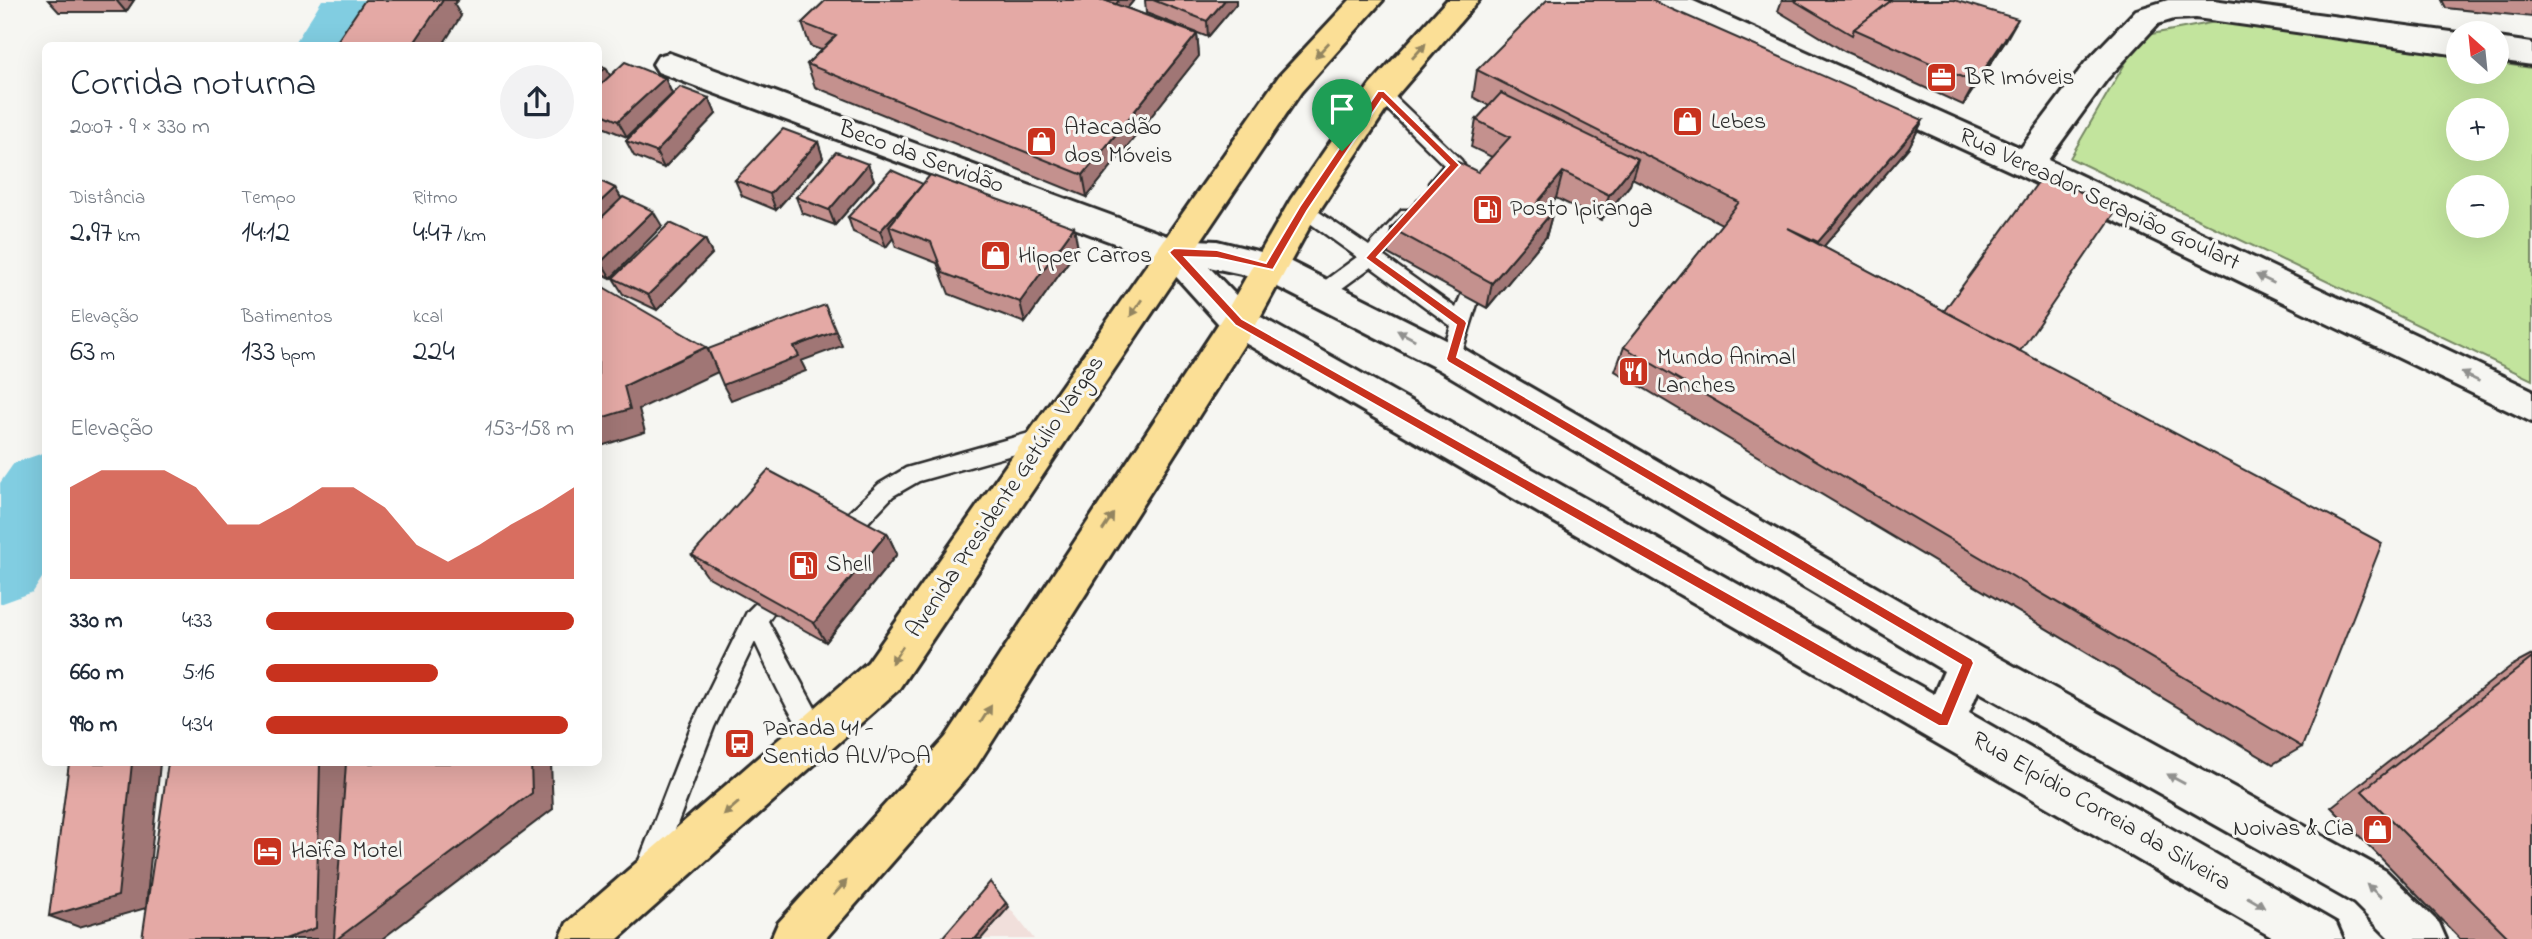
<!DOCTYPE html>
<html lang="pt">
<meta charset="utf-8">
<style>
body{margin:0;font-family:"Indie Flower",sans-serif;background:#f2f2f3;color:#1f2937;height:100vh;display:flex;flex-direction:column;font-size:26px;white-space:nowrap}
*{box-sizing:border-box;margin:0}
p{font-size:23px;color:#747a83}
.icon{flex:none;width:38px;height:38px;fill:none;stroke:currentColor;stroke-width:2;stroke-linecap:round;stroke-linejoin:round}
.map{position:relative;flex:1;overflow:hidden}
.panel{position:absolute;left:42px;top:42px;width:560px;height:724px;display:flex;flex-direction:column;background:#fff;border-radius:10px;box-shadow:0 7px 28px #0002}
.panel>*{flex:none}
.needle{width:46px;rotate:333deg}
.fabs{position:absolute;left:2446px;top:21px;display:grid;gap:14px}
.fabs a{display:grid;place-items:center;width:63px;height:63px;border-radius:50%;background:#fff;box-shadow:0 7px 28px #0002;font-size:35px}
.pin{position:absolute;display:grid;place-items:center;width:60px;height:60px;color:#fff;margin:-72px -30px;border-radius:50% 50% 50% 0;rotate:-45deg;box-shadow:0 0 7px #0007}
.pin .icon{rotate:45deg}
.round{display:grid;place-items:center;flex:none;width:74px;height:74px;border-radius:37px;background:#f2f2f3}
.head{display:flex;align-items:center;justify-content:space-between;height:119px;padding:0 28px}
h1{font-size:38px;font-weight:600;line-height:52px}
.metrics{display:grid;grid-template-columns:repeat(3,1fr);gap:10px;height:119px;padding:7px 28px}
.metrics div{display:grid;align-content:center}
.metrics b{font-size:30px;font-weight:600}
.metrics small{font-size:19px;font-weight:400}
.metrics p{font-size:19px}
.chart{height:196px;padding:14px 28px}
.chart p{display:flex;justify-content:space-between}
.chart svg{width:100%;height:126px;margin-top:7px;fill:#c8321e;opacity:.7}
ul{padding:0 28px;list-style:none;font-size:23px}
li{display:grid;grid-template-columns:112px 84px 1fr;align-items:center;height:52px}
li i{height:18px;border-radius:9px;background:#c8321e}
.map>svg:first-child{display:block}
</style>
<div class="map">
<svg width="2532" height="939" viewBox="0 0 2532 939">
<rect width="100%" height="100%" fill="#f6f6f2"/>
<filter id="ink" filterUnits="userSpaceOnUse"><feTurbulence type="fractalNoise" baseFrequency=".0143" numOctaves="2"/><feDisplacementMap in="SourceGraphic" scale="14" xChannelSelector="R" yChannelSelector="G"/><feConvolveMatrix kernelMatrix="1 2 1 2 8 2 1 2 1" color-interpolation-filters="sRGB"/></filter>
<g filter="url(#ink)">
<!-- built -->
<polygon fill="#f1dfdb" points="993,887 1034,939 948,939"/>
<!-- green -->
<path fill="#c2e49d" stroke="#768864" stroke-width="2" fill-rule="evenodd" d="M2221,21l238,36v15h38v-9l35,5v312l-462,-222 71,-122zM2459,110h38v39h-38zM2459,187h38v39h-38z"/>
<g fill="none" stroke-linecap="round" stroke-linejoin="round">
<!-- river -->
<g fill="#81cde1" fill-rule="evenodd">
<polygon points="322,0 395,0 367,46 293,46"/>
<polygon points="46,452 46,572 33,592 0,604 0,483 14,463"/>
</g>
<defs>
<g id="lane">
<polygon points="1381,87 1387,89 1461,160 1464,165 1444,188 1432,188 1429,183 1444,165 1375,97 1372,93"/>
<polygon points="1303,201 1369,246 1402,210 1416,210 1418,215 1416,220 1383,256 1456,308 1462,293 1469,290 1476,293 1479,298 1458,365 1451,367 1444,365 1441,359 1451,326 1371,267 1330,297 1323,300 1316,297 1313,292 1316,287 1357,257 1296,213 1294,208 1296,203"/>
<polygon points="1047,428 1054,431 1057,437 1054,443 919,481 893,496 856,535 848,537 840,535 837,528 840,521 879,484 906,468"/>
<path d="M765,599l8,3 3,7 -8,12 61,113 -4,8 -8,3c-20,-8 -51,-81 -62,-103l-41,85 -58,153 -9,3 -9,-3 -3,-9 57,-147 55,-112 10,-10z"/>
</g>
<g id="street">
<polygon points="1649,0 1691,0 2021,148 2085,63 2136,10 2168,0 2213,0 2459,33 2459,55 2196,18 2174,19 2158,24 2107,79 2048,160 2532,390 2532,422 2015,173 1653,7"/>
<polygon points="2497,38 2532,43 2532,65 2497,60"/>
<polygon points="669,53 1186,243 1191,252 1186,261 1174,265 1162,261 658,72 653,64 658,56"/>
</g>
<path id="secondary" d="M1174,239l43,2 64,16 183,92 519,300 403,222 53,52 7,16h-56l-36,-36 -376,-212 -9,22 367,210 7,16h-68l-1049,-607 -64,-71 -5,-9 5,-9zM1209,267l51,11 178,91 506,302 -10,23 -682,-382z"/>
<g id="primary">
<polygon points="1350,0 1383,0 1301,92 898,690 618,939 560,939 567,923 868,662 1279,76"/>
<polygon points="1447,0 1479,0 1392,101 1315,217 1252,332 976,767 825,939 771,939 778,923 946,737 1226,312 1291,199 1370,85"/>
</g>
</defs>
<!-- lane casing -->
<use href="#lane" stroke="#2b2b2b" stroke-width="5"/>
<!-- street casing -->
<use href="#street" stroke="#2b2b2b" stroke-width="6"/>
<!-- secondary casing -->
<use href="#secondary" stroke="#2b2b2b" stroke-width="6"/>
<!-- primary casing -->
<use href="#primary" stroke="#2b2b2b" stroke-width="6"/>
<!-- lane -->
<use href="#lane" fill="#f6f6f2" fill-rule="evenodd"/>
<!-- street -->
<use href="#street" fill="#f6f6f2" fill-rule="evenodd"/>
<!-- secondary -->
<use href="#secondary" fill="#f6f6f2" fill-rule="evenodd"/>
<!-- primary -->
<use href="#primary" fill="#fbdf96" fill-rule="evenodd"/>
</g>
<!-- wall -->
<g fill="#c4918e" stroke="#2b2b2b" stroke-width="2">
<polygon points="48,0 134,0 126,12 59,12"/>
<polygon points="826,0 1134,0 1127,8 1197,34 1199,56 1087,197 815,87 807,64 821,50 810,46 802,23"/>
<polygon points="1145,0 1236,0 1236,4 1208,37 1146,13"/>
<polygon points="1782,0 1954,0 2005,42 1963,105 1844,51 1778,11"/>
<polygon points="2442,0 2532,0 2532,17 2446,8"/>
<polygon points="598,64 606,68 610,76 665,78 672,94 716,114 664,168 634,156 626,141 670,96 627,137 598,125"/>
<polygon points="1477,70 1923,120 1909,147 1823,247 2020,351 2302,747 2273,764 1615,371 1624,347 1722,224 1632,178 1630,185 1601,220 1556,198 1547,208 1553,211 1546,237 1487,308 1388,254 1391,228 1478,172 1492,157 1471,147 1476,120 1489,106 1473,97"/>
<polygon points="818,142 823,158 776,210 742,196 735,180"/>
<polygon points="868,164 874,180 835,225 802,213 796,197"/>
<polygon points="598,180 615,188 622,199 662,226 611,278 598,272"/>
<polygon points="848,217 1078,248 1025,323 949,294 937,263 896,247 893,238 886,247 853,232"/>
<polygon points="705,239 712,254 657,310 623,294 613,278"/>
<polygon points="887,533 897,554 826,642 707,576 692,555"/>
<polygon points="2532,655 2532,939 2460,939 2331,807 2511,666"/>
</g>
<!-- shaded-wall -->
<g fill="#a07674" stroke="#2b2b2b" stroke-width="2">
<polygon points="116,0 134,0 126,12"/>
<polygon points="443,0 458,0 454,4 461,16 442,46 412,46"/>
<polygon points="1119,0 1134,0 1116,22 1114,6"/>
<polygon points="1225,0 1236,0 1236,4 1208,37 1207,21"/>
<polygon points="2018,19 2005,42 1963,105 1975,83"/>
<polygon points="1197,34 1199,56 1087,197 1083,175"/>
<polygon points="606,68 615,84 598,97 598,74"/>
<polygon points="665,78 672,94 627,137 618,121"/>
<polygon points="709,98 716,114 664,168 656,152"/>
<polygon points="1923,120 1909,147 1806,267 1818,242"/>
<polygon points="818,142 823,158 776,210 770,194"/>
<polygon points="1638,159 1630,185 1601,220 1609,195"/>
<polygon points="868,164 874,180 835,225 829,210"/>
<polygon points="1563,172 1556,198 1531,228 1537,203"/>
<polygon points="923,184 889,226 893,238 886,247 880,231"/>
<polygon points="615,188 624,203 598,229 598,204"/>
<polygon points="653,211 662,226 611,278 601,262"/>
<polygon points="1553,211 1546,237 1487,308 1492,283"/>
<polygon points="1074,227 1078,248 1025,323 1020,302"/>
<polygon points="705,239 712,254 657,310 648,295"/>
<polygon points="836,331 842,346 801,361 806,371 731,400 723,385 794,347"/>
<polygon points="706,347 720,371 639,409 645,432 598,447 598,419 624,386"/>
<polygon points="887,533 897,554 826,642 814,623"/>
<polygon points="132,763 160,763 146,908 79,927 49,916"/>
<polygon points="320,763 551,763 553,809 382,939 285,939"/>
<polygon points="1006,903 1009,907 981,939 975,939"/>
</g>
<!-- building -->
<g fill="#e4a9a5" stroke="#2b2b2b" stroke-width="2">
<polygon points="365,0 443,0 412,46 334,46"/>
<polygon points="826,0 1104,0 1197,34 1083,175 807,64 836,36 802,23"/>
<polygon points="1104,0 1119,0 1116,4"/>
<polygon points="1153,0 1225,0 1207,21"/>
<polygon points="1547,0 1651,0 1923,120 1818,242 1788,228 2382,543 2302,747 1624,347 1739,202 1477,70"/>
<polygon points="1793,0 1892,0 1854,29 1852,35"/>
<polygon points="1892,0 1954,0 2018,19 1975,83 1854,29"/>
<polygon points="625,62 665,78 618,121 598,112 598,87"/>
<polygon points="598,64 606,68 598,74"/>
<polygon points="680,87 709,98 656,152 626,141"/>
<polygon points="1501,93 1638,159 1609,195 1563,172 1537,203 1553,211 1492,283 1391,228 1454,160 1478,172 1510,137 1476,120"/>
<polygon points="783,129 818,142 770,194 735,180"/>
<polygon points="836,152 868,164 829,210 796,197"/>
<polygon points="891,170 923,184 880,231 848,217"/>
<polygon points="2044,174 2117,210 2020,351 1944,311"/>
<polygon points="930,175 1074,227 1020,302 943,273 931,242 889,226"/>
<polygon points="598,180 615,188 598,204"/>
<polygon points="623,197 653,211 601,262 598,261 598,221"/>
<polygon points="670,223 705,239 648,295 613,278"/>
<polygon points="598,284 706,347 624,386 630,409 598,419"/>
<polygon points="825,305 836,331 794,347 799,356 723,385 708,349"/>
<polygon points="768,470 887,533 814,623 692,555"/>
<polygon points="2532,658 2532,939 2510,939 2362,791"/>
<polygon points="69,763 132,763 118,896 49,916"/>
<polygon points="168,763 320,763 316,928 285,939 142,939"/>
<polygon points="346,763 531,763 532,793 337,939 334,939"/>
<polygon points="990,882 1006,903 975,939 941,939"/>
</g>
<!-- one-way arrows -->
<defs><path id="oneway-solid" d="M-6-.8H1V-3.2L6.5 0L1 3.2V.8H-6Z" transform="scale(1.75)"/></defs>
<g fill="#938560">
<use href="#oneway-solid" transform="translate(1322 50) rotate(133)"/>
<use href="#oneway-solid" transform="translate(1419 51) rotate(-48)"/>
<use href="#oneway-solid" transform="translate(1136 308) rotate(124)"/>
<use href="#oneway-solid" transform="translate(1108 522) rotate(-57)"/>
<use href="#oneway-solid" transform="translate(897 655) rotate(124)"/>
<use href="#oneway-solid" transform="translate(986 714) rotate(-58)"/>
<use href="#oneway-solid" transform="translate(731 809) rotate(139)"/>
<use href="#oneway-solid" transform="translate(840 888) rotate(-48)"/>
</g>
<g fill="#90908e">
<use href="#oneway-solid" transform="translate(2265 279) rotate(-154)"/>
<use href="#oneway-solid" transform="translate(1406 335) rotate(-152)"/>
<use href="#oneway-solid" transform="translate(2470 377) rotate(-154)"/>
<use href="#oneway-solid" transform="translate(2176 779) rotate(-151)"/>
<use href="#oneway-solid" transform="translate(2374 891) rotate(-139)"/>
<use href="#oneway-solid" transform="translate(2256 902) rotate(30)"/>
</g>
</g>
<!-- route -->
<path fill="#c8321e" stroke="#fff" stroke-width="2" fill-rule="evenodd" d="M1378,91h6l76,74 -83,92 88,63 2,3 -10,34 515,302 2,4 -26,63h-9l-704,-401 -64,-70 -2,-3 5,-4 43,2 49,13 34,-57zM1382,99l67,66 -84,93 91,67 -10,34 2,3 513,303 -20,48 -699,-394 -57,-62 32,1 56,12 34,-59z"/>
<!-- icons -->
<defs>
<symbol id="office-square" viewBox="-11 -11 22 22"><rect x="-9" y="-9" width="18" height="18" rx="4" fill="#c8321e" stroke="#f6f6f2"/><path d="M-6-3h4V-5.5h4V-3h4V5H-6ZM-1-4.5V-3h2v-1.5ZM-6 0V1H6V0Z" fill="#fff"/></symbol>
<symbol id="shop-square" viewBox="-11 -11 22 22"><rect x="-9" y="-9" width="18" height="18" rx="4" fill="#c8321e" stroke="#f6f6f2"/><path d="M-5-2.5h2.3a2.7 3.5 0 0 1 5.4 0H5L5.5 6h-11ZM-1.5-2.5h3a1.5 2.3 0 0 0-3 0Z" fill="#fff"/></symbol>
<symbol id="fuel-square" viewBox="-11 -11 22 22"><rect x="-9" y="-9" width="18" height="18" rx="4" fill="#c8321e" stroke="#f6f6f2"/><path d="M-5.5-6h7V0h2V4h1.3V-2.5L3-4.5l.8-.8L6-3V5H2.5V1h-1V6h-7ZM-4.2-4.7v3.2H.2V-4.7Z" fill="#fff"/></symbol>
<symbol id="restaurant-square" viewBox="-11 -11 22 22"><rect x="-9" y="-9" width="18" height="18" rx="4" fill="#c8321e" stroke="#f6f6f2"/><path d="M-5-6h1v4h1v-4h1v4h1v-4h1v5L-1.5 .5V6h-2V.5L-5-1ZM5-6V6H3V1.5H1.5Q1.5-4 5-6Z" fill="#fff"/></symbol>
<symbol id="bus-square" viewBox="-11 -11 22 22"><rect x="-9" y="-9" width="18" height="18" rx="4" fill="#c8321e" stroke="#f6f6f2"/><path d="M-5-6H5V4H4V6H2V4H-2V6H-4V4H-5ZM-3.5-4V0h7V-4ZM-3.5 1.2v1.5H-2V1.2ZM2 1.2v1.5H3.5V1.2Z" fill="#fff"/></symbol>
<symbol id="hotel-square" viewBox="-11 -11 22 22"><rect x="-9" y="-9" width="18" height="18" rx="4" fill="#c8321e" stroke="#f6f6f2"/><path d="M-6-4.5h1.5V1H6V5H4.5V3h-9V5H-6ZM-4 0a1.8 1.8 0 1 1 3.6 0ZM.5 0V-2.5h3Q6-2.5 6 0Z" fill="#fff"/></symbol>
</defs>
<g fill-rule="evenodd">
<use href="#office-square" x="1924" y="60" width="35" height="35"/>
<use href="#shop-square" x="1670" y="104" width="35" height="35"/>
<use href="#shop-square" x="1024" y="124" width="35" height="35"/>
<use href="#fuel-square" x="1470" y="192" width="35" height="35"/>
<use href="#shop-square" x="978" y="238" width="35" height="35"/>
<use href="#restaurant-square" x="1616" y="354" width="35" height="35"/>
<use href="#fuel-square" x="786" y="548" width="35" height="35"/>
<use href="#bus-square" x="722" y="726" width="35" height="35"/>
<use href="#shop-square" x="2360" y="812" width="35" height="35"/>
<use href="#hotel-square" x="250" y="834" width="35" height="35"/>
</g>
<g text-anchor="middle" dominant-baseline="central" stroke-width="6" stroke-linejoin="round" paint-order="stroke">
<!-- poi labels -->
<g font-size="24" fill="#2b2b2b" stroke="#f6f6f2" text-anchor="start">
<text x="1965" y="78">BR Imóveis</text>
<text x="1711" y="122">Lebes</text>
<text x="1064" y="128">Atacadão<tspan x="1064" dy="28">dos Móveis</tspan></text>
<text x="1510" y="209">Posto Ipiranga</text>
<text x="1018" y="256">Hipper Carros</text>
<text x="1657" y="358">Mundo Animal<tspan x="1657" dy="28">Lanches</tspan></text>
<text x="826" y="565">Shell</text>
<text x="763" y="729">Parada 41 -<tspan x="763" dy="28">Sentido ALV/POA</tspan></text>
<text x="2354" y="829" text-anchor="end">Noivas &amp; Cia</text>
<text x="291" y="851">Haifa Motel</text>
</g>
<!-- street labels -->
<g font-size="24" fill="#2b2b2b" stroke="#f6f6f2">
<text transform="translate(921 158) rotate(20)">Beco da Servidão</text>
<text transform="translate(2099 200) rotate(25)">Rua Vereador Serapião Goulart</text>
<text transform="translate(1006 497) rotate(-56)">Avenida Presidente Getúlio Vargas</text>
<text transform="translate(2101 812) rotate(30)">Rua Elpídio Correia da Silveira</text>
</g>
</g>
</svg>
<div class="fabs">
<a><svg class="needle" viewBox="-14 -14 28 28"><path d="M0-13l5 13h-10z" fill="#e53935"/><path d="M0 13l5-13h-10z" fill="#747a83"/></svg></a>
<a>+</a>
<a>−</a>
</div>
<div class="pin" style="left:1342px;top:151px;background:#1e9e55"><svg class="icon" aria-label="arrive" viewBox="0 0 24 24"><path d="M6 21V4h12l-3 4 3 4H6"/></svg></div>
<section class="panel">
<div class="head"><div><h1>Corrida noturna</h1><p>20:07 · 9 × 330 m</p></div><a class="round"><svg class="icon" aria-label="share" viewBox="0 0 24 24"><path d="M12 15V3M7 8l5-5 5 5M5 13v7h14v-7"/></svg></a></div>
<div class="metrics">
<div><p>Distância</p><b>2.97<small> km</small></b></div>
<div><p>Tempo</p><b>14:12</b></div>
<div><p>Ritmo</p><b>4:47<small> /km</small></b></div>
</div>
<div class="metrics">
<div><p>Elevação</p><b>63<small> m</small></b></div>
<div><p>Batimentos</p><b>133<small> bpm</small></b></div>
<div><p>kcal</p><b>224</b></div>
</div>
<div class="chart"><p><span>Elevação</span>153–158 m</p>
<svg viewBox="0 0 160 44" preserveAspectRatio="none"><path d="M0 44V12L10 6L20 6L30 6L40 12L50 25L60 25L70 19L80 12L90 12L100 19L110 32L120 38L130 32L140 25L150 19L160 12V44z"/></svg>
</div>
<ul>
<li><b>330 m</b>4:33<i style="width:100%"></i></li>
<li><b>660 m</b>5:16<i style="width:56%"></i></li>
<li><b>990 m</b>4:34<i style="width:98%"></i></li>
</ul>
</section>
</div>
